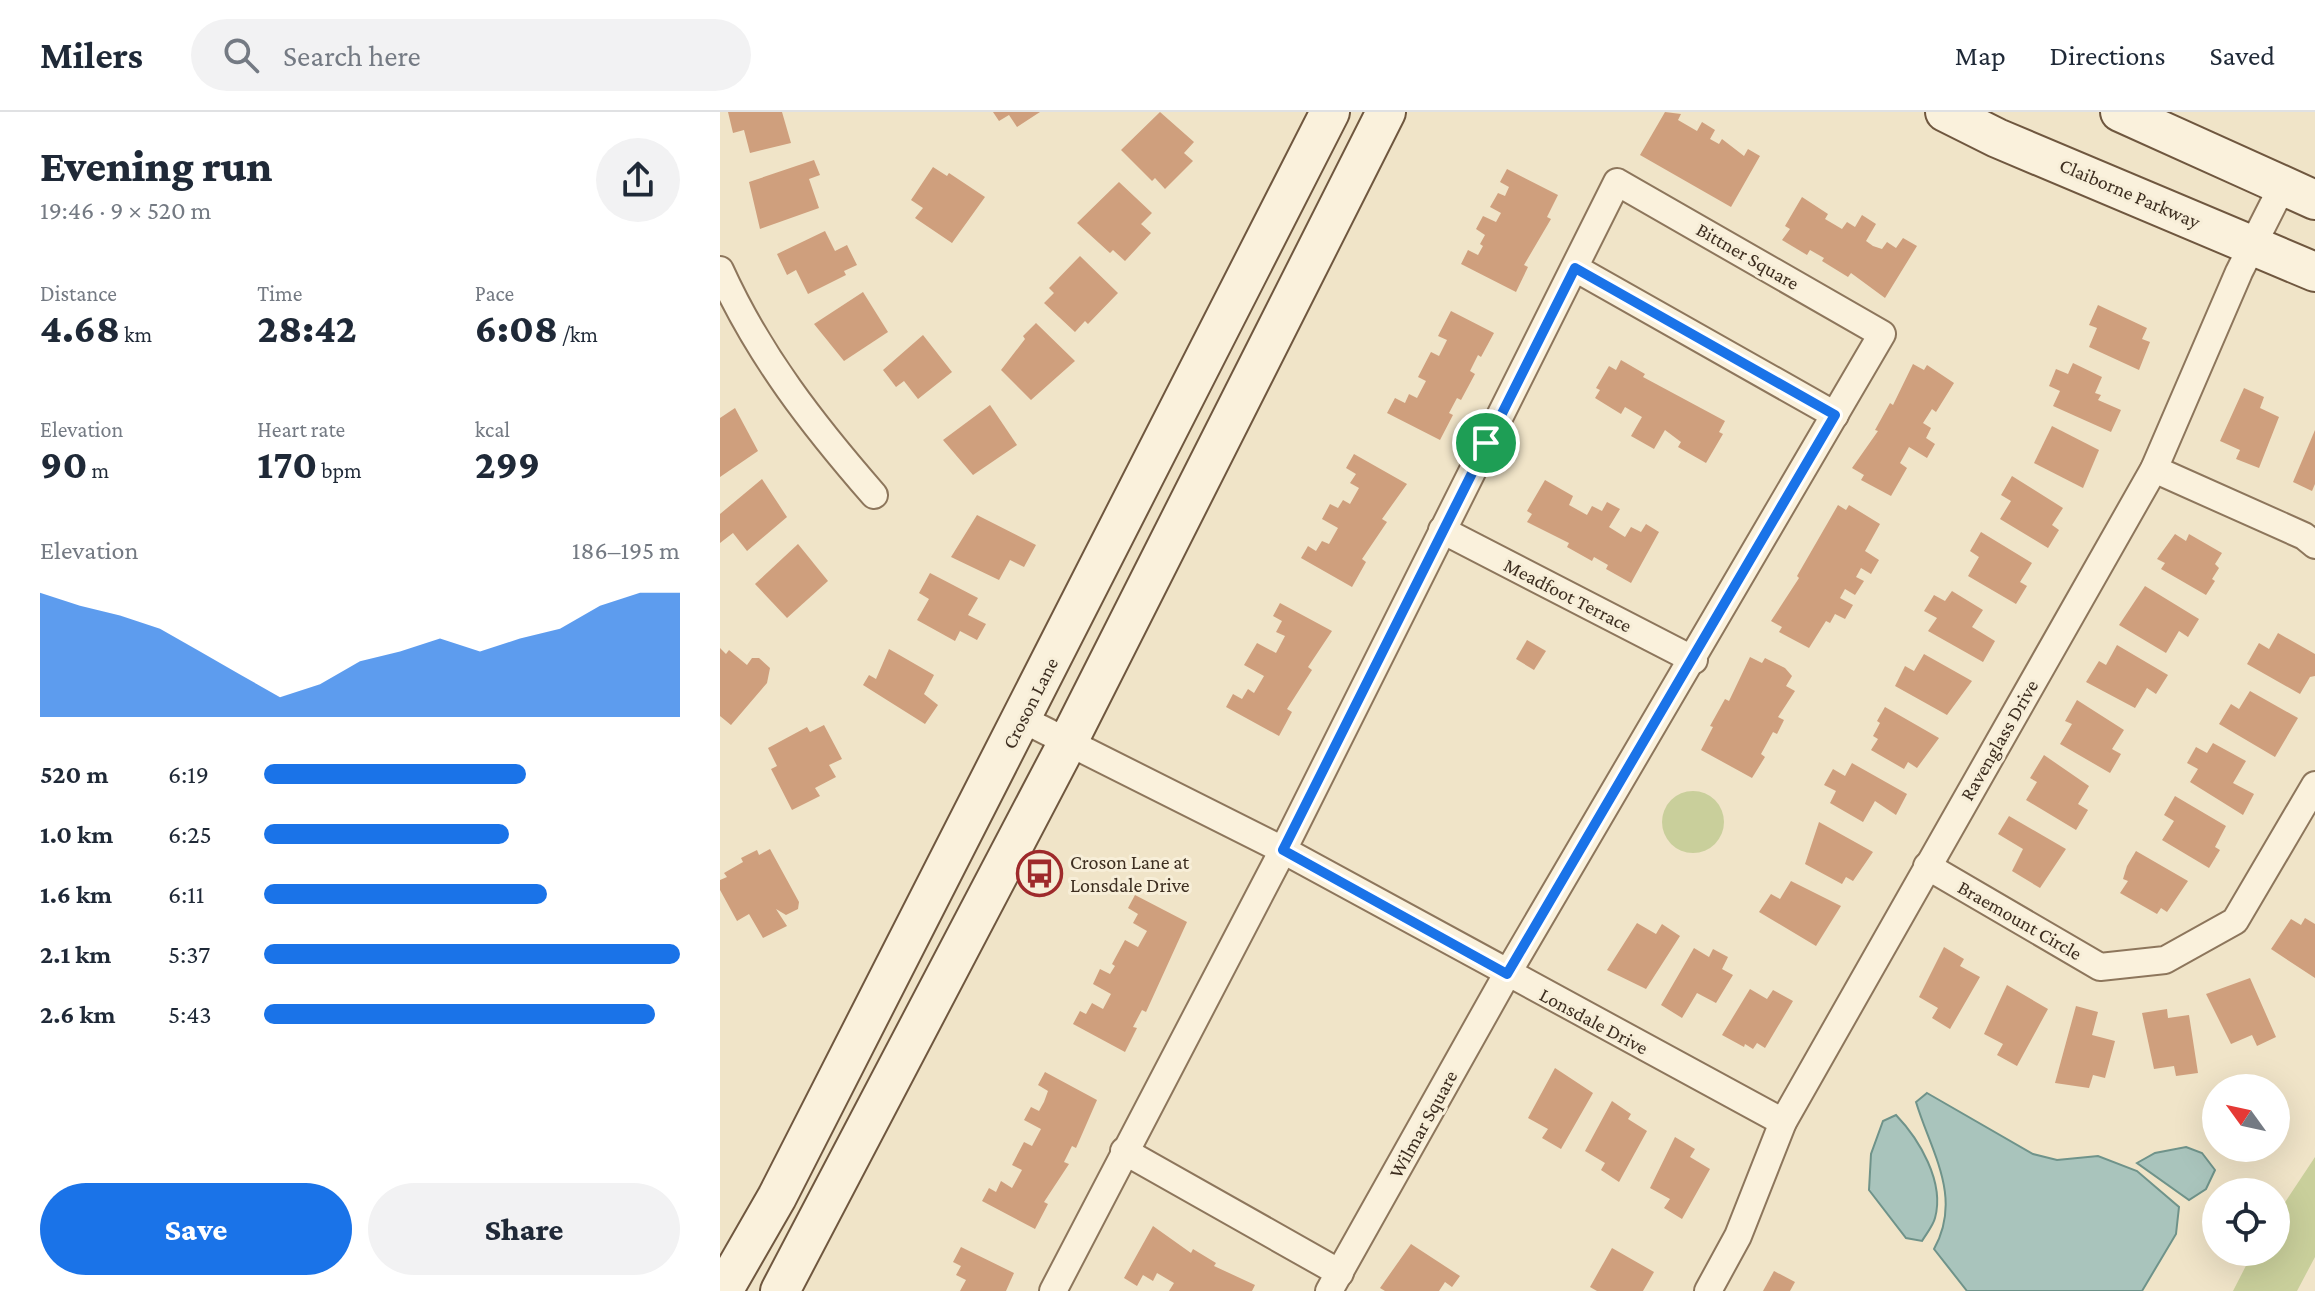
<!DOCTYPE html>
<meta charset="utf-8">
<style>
body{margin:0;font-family:"Crimson Pro",serif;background:#f2f2f3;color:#1f2937;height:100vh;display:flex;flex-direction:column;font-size:30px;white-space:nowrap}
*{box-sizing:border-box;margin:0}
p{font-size:26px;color:#747a83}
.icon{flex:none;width:44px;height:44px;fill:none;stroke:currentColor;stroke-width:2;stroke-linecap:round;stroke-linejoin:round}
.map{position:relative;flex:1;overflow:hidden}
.sheet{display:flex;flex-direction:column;background:#fff;width:720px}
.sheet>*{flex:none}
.needle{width:52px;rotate:303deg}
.tools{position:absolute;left:1482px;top:962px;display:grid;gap:16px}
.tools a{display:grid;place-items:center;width:88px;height:88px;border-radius:50%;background:#fff;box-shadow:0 8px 32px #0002;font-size:40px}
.pin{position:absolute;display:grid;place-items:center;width:68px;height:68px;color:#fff;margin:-34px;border:4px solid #fff;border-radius:50%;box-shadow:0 2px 8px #0007}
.round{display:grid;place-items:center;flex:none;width:84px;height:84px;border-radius:42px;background:#f2f2f3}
.head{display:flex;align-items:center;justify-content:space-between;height:136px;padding:0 40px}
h1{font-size:44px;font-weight:800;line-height:60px}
.stats{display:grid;grid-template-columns:repeat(3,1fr);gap:12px;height:136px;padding:8px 40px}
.stats div{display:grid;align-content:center}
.stats b{font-size:40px;font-weight:800}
.stats small{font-size:22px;font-weight:400}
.stats p{font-size:22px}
.chart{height:224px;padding:16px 40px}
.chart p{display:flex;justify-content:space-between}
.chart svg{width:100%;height:144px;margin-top:8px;fill:#1a73e8;opacity:.7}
.action{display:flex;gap:16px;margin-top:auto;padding:16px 40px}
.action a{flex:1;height:92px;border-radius:48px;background:#1a73e8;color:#fff;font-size:32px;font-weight:800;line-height:92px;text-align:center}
.action a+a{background:#f2f2f3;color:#1f2937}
ul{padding:0 40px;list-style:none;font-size:26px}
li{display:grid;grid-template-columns:128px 96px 1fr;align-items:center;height:60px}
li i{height:20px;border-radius:10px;background:#1a73e8}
header{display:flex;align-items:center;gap:48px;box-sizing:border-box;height:112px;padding:0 40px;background:#fff;border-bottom:2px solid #e0e1e3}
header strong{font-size:38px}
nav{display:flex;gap:44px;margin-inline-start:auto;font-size:28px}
.search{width:560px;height:72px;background:#f2f2f3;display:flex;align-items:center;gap:20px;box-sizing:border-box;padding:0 28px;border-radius:44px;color:#747a83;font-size:30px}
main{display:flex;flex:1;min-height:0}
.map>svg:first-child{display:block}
</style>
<header>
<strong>Milers</strong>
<div class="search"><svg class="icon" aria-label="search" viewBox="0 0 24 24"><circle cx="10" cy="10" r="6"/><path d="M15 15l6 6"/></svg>Search here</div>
<nav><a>Map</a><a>Directions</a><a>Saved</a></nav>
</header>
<main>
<section class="sheet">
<div class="head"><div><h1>Evening run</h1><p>19:46 · 9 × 520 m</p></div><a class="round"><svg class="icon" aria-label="share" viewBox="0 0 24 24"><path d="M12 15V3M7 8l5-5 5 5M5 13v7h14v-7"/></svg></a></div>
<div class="stats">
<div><p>Distance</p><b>4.68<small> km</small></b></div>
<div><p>Time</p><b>28:42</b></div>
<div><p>Pace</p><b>6:08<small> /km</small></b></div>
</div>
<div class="stats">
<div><p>Elevation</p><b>90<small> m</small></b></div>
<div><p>Heart rate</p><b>170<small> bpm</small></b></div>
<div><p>kcal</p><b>299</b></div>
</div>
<div class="chart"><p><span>Elevation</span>186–195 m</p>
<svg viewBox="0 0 160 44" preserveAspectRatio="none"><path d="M0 44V6L10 10L20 13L30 17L40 24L50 31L60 38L70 34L80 27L90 24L100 20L110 24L120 20L130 17L140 10L150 6L160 6V44z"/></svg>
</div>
<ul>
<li><b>520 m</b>6:19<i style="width:63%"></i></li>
<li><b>1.0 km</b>6:25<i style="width:59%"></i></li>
<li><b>1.6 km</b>6:11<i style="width:68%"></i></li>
<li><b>2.1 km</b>5:37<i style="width:100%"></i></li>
<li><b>2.6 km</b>5:43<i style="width:94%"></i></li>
</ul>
<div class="action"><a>Save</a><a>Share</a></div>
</section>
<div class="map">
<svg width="1595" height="1179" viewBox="0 0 1595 1179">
<rect width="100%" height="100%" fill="#f0e4c8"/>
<!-- green -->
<g fill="#c9cf9b">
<circle cx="973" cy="710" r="31"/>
<polygon points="1595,1045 1595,1145 1577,1179 1513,1179 1533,1140 1556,1140 1556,1104"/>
</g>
<!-- water -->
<g fill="#a9c4bc" stroke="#6f938a" stroke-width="2">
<path d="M1207,981l106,61 24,6 41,-4 39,15 42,36 -3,27 -34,57h-175l-33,-42c29,-52 -3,-97 -18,-147z"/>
<path d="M1176,1003c23,24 49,67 39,103 -2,8 -9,16 -13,23l-16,-3 -37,-48 2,-36 12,-33z"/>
<polygon points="1466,1035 1482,1041 1495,1058 1486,1077 1469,1088 1417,1051 1435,1041"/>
</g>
<!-- building -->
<g fill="#cf9f7d">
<polygon points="8,0 62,0 71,31 30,41 24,18 13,21"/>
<polygon points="273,0 320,0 297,15 289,3 279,9"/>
<polygon points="440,0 474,30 464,41 473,49 445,77 435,66 432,69 401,38"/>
<polygon points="945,0 961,2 958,8 977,19 982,10 995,18 990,27 999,32 1002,27 1024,44 1028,37 1040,44 1011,95 920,43"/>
<polygon points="94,48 100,63 89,67 99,96 40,117 29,70"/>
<polygon points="213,55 227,64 229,61 265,85 232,131 195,106 203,96 191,88"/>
<polygon points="787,57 838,83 827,105 831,107 804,153 808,155 796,180 741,152 748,138 758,143 763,134 760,132 765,123 756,117 763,104 776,110 781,101 770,95 778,81 785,84 789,75 780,70"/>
<polygon points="399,70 432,101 421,112 431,121 405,149 393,138 390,141 357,111"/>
<polygon points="1082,85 1108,102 1105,107 1122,117 1127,110 1135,115 1142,103 1156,112 1146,129 1153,134 1162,137 1167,130 1176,136 1183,126 1197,134 1165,186 1131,161 1128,165 1102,149 1104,146 1090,138 1087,143 1062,128 1070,117 1065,114"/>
<polygon points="105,119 115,139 127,133 137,153 124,159 126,163 88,182 76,158 67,163 57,142"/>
<polygon points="360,144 398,181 368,212 365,209 355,220 324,191 334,181 329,176"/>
<polygon points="143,180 168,220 124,249 94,212"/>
<polygon points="1378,193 1427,216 1422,227 1430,230 1419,258 1369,235 1377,216 1369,213"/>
<polygon points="731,199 774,221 761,245 758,243 750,259 755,262 741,288 737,286 729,301 733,303 720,328 667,301 675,286 685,291 689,282 697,286 706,269 698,265 711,240 719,244 727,228 718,224"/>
<polygon points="316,211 355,249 311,288 281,258 305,227 303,224"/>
<polygon points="203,223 232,260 198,287 184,269 176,275 163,258"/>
<polygon points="901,248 925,262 923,265 1005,309 999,320 1003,322 986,351 958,335 961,330 945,318 934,337 911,324 922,305 905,295 901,302 875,286 880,278 876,276 889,254 896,258"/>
<polygon points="1353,251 1382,265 1375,281 1381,283 1378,288 1401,298 1391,320 1333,294 1340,279 1329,274 1336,257 1348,262"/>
<polygon points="1193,252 1204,258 1207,253 1234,271 1216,300 1212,297 1203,311 1211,316 1206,326 1215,332 1207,346 1189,335 1180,351 1187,356 1171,384 1141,368 1144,363 1132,356 1158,319 1155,318 1170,291 1173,293"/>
<polygon points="1524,276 1544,285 1540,296 1559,305 1539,356 1516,347 1520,338 1500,329"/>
<polygon points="270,293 297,333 253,363 223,328"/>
<polygon points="15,296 38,339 0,365 0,306"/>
<polygon points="1332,314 1379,338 1363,376 1314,351"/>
<polygon points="1595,318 1595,372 1592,379 1573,370"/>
<polygon points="634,342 687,372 662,407 667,410 642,447 646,450 632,475 581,446 588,434 596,439 602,429 609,432 618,416 602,407 610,392 618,396 623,388 630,392 639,376 630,371 636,362 626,356"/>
<polygon points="1292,364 1343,396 1332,413 1339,418 1328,436 1280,407 1291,389 1281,383"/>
<polygon points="42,367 67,405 27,439 13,421 0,431 0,402"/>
<polygon points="825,368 853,384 849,393 867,403 872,394 882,399 887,390 900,397 889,415 905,425 911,415 921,420 926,412 939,420 911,471 886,457 888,453 874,445 872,449 847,435 849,431 807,410 812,402 807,399"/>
<polygon points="1118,393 1126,398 1129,393 1160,412 1145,439 1159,448 1151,462 1141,456 1136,465 1144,469 1135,483 1125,477 1120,486 1133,493 1125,507 1115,502 1110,511 1106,509 1089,536 1059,520 1062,515 1051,509 1079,466 1077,464"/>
<polygon points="257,403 316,433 304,455 290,448 279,468 231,445"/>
<polygon points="1261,420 1312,451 1300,470 1307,474 1296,492 1248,464 1259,445 1250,439"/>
<polygon points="1455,422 1466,429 1469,422 1502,441 1495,452 1499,456 1492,467 1495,469 1486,483 1441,457 1445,451 1437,447"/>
<polygon points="78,432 108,469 67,506 35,472"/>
<polygon points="210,461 258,486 248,503 266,512 257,528 240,519 235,529 197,508 209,487 199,481"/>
<polygon points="1425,474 1479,507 1468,525 1459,519 1446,541 1399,513"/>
<polygon points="1232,479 1263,498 1252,515 1275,529 1263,550 1208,519 1217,506 1204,499 1214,483 1225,489"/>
<polygon points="560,491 612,519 588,555 592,558 567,597 572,600 559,624 506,595 513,582 522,587 528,577 534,581 544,564 524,553 537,531 556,541 565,524 556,520 562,509 553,504"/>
<polygon points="1558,521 1595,542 1595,564 1590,565 1580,582 1527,552 1539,531 1549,537"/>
<polygon points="807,528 826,539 814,558 796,547"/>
<polygon points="1397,533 1448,563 1436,582 1427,576 1415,596 1366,570 1379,549 1386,553"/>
<polygon points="0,536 6,542 9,538 27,553 32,546 39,546 50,556 47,571 11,613 0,604"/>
<polygon points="169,537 214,563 204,582 218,593 205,612 143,573 149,563 156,567"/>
<polygon points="1204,542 1252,569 1227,603 1175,574 1185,554 1194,559"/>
<polygon points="1030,545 1042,551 1045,546 1065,556 1072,564 1066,574 1075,579 1058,605 1064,608 1057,622 1053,620 1041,642 1045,645 1032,666 981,638 993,615 990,614 1005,587 1009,589"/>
<polygon points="1530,579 1578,606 1555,645 1499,612 1511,592 1519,597"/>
<polygon points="1357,588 1404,618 1392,637 1401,642 1390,661 1340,632 1352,612 1345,609"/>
<polygon points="1165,595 1219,626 1197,656 1188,650 1184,657 1151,638 1158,627 1153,624 1160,611 1157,609"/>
<polygon points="104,613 122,647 109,653 116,665 95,676 100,684 72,698 51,657 57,654 48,636 87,615 90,620"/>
<polygon points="1493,631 1526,649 1513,671 1534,682 1523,703 1470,670 1478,657 1467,651 1476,635 1487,641"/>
<polygon points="1324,643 1369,674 1358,692 1368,698 1356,718 1306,688 1317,670 1310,666"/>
<polygon points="1132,651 1187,682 1176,703 1155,689 1143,710 1110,691 1116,679 1104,673 1113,657 1125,664"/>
<polygon points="1455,684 1506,714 1495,735 1500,738 1489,756 1442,728 1454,709 1444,703"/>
<polygon points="1289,704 1346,737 1320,776 1292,759 1303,737 1278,722"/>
<polygon points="1099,710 1153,740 1133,769 1126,765 1122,772 1085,752"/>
<polygon points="50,737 79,790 78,797 66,803 56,797 67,814 43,826 29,802 17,809 0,778 0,768 7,765 4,761 23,750 21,746 37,738 39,743"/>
<polygon points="1416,739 1468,769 1447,800 1441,796 1437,802 1400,781 1408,769 1403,767 1407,754"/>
<polygon points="1071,769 1121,794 1096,834 1039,800 1051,782 1060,787"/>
<polygon points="415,783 467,810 426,900 422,898 413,915 417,916 405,940 353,912 360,899 366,902 372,891 383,897 391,882 373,872 380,857 390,862 395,854 392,852 405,828 418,835 427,819 413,811 418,802 408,796"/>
<polygon points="1585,806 1595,812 1595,866 1551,837 1571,807 1581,813"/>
<polygon points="917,811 936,822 942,812 960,824 926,877 887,858"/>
<polygon points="1224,835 1244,847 1240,854 1260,865 1230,917 1212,906 1218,896 1199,885"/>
<polygon points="974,836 989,845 993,837 1008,845 1002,857 1013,863 996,891 977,881 962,906 941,893"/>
<polygon points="1530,866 1556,925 1537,934 1532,923 1511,932 1486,882"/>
<polygon points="1287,873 1328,897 1297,954 1277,943 1283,932 1264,922"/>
<polygon points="1030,877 1047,887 1053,878 1073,889 1045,936 1037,931 1033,937 1025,932 1024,935 1002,923"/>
<polygon points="1356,894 1378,900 1372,923 1395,929 1385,966 1373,963 1369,976 1335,971"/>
<polygon points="1447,897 1448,906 1469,903 1478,961 1456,964 1454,954 1434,957 1422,901"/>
<polygon points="835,956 873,981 841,1037 822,1026 828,1017 808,1006"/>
<polygon points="325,960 377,988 356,1036 352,1034 344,1050 349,1052 324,1090 328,1092 315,1117 262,1089 269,1076 276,1080 281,1069 292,1076 302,1058 292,1053 304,1030 312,1034 321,1017 304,1008 311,995 319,999 324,990 328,979 318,973"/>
<polygon points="892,989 911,1002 908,1007 927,1019 899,1070 881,1058 885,1051 865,1039"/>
<polygon points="955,1025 975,1037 970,1045 990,1057 962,1107 944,1096 950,1087 930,1076"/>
<polygon points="433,1114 471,1141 473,1137 496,1151 494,1154 535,1173 532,1179 449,1179 454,1171 437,1161 433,1169 423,1163 417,1174 404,1166"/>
<polygon points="691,1132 740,1164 732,1175 725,1170 719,1179 665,1179 660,1176"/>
<polygon points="241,1135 294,1161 286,1179 240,1179 246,1168 236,1163 241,1154 233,1150"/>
<polygon points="892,1136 934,1160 923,1179 877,1179 870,1175"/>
<polygon points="1054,1159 1075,1170 1070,1179 1043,1179"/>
</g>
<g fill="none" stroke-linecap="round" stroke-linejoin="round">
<defs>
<g id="street">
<polyline points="855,156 1115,303"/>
<path d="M0,158c39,86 93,155 154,225"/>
<polyline points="1434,357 1584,424 1595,433"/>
<polyline points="722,418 974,548"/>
<polyline points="302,607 563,738 1063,1010"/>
<polyline points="1207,754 1380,855 1445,848 1515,809 1595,673"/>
<polyline points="404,1039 620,1161"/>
<polyline points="333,1179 563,738 897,70 1162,222 787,862 609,1179"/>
<polyline points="988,1179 1018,1124 1063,1010 1434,357 1519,160 1563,73"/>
</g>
<g id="secondary">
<polyline points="1225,0 1277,26 1595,160"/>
<polyline points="1400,0 1595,88"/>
<polyline points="3,1179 57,1085 610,0"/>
<polyline points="60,1179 349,628 666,0"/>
</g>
</defs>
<!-- street casing -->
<use href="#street" stroke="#8d765c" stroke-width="30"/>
<!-- secondary casing -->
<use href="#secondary" stroke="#6f573f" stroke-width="42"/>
<!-- street -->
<use href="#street" stroke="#faf1dc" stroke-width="26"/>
<!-- secondary -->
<use href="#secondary" stroke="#faf1dc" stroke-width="38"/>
</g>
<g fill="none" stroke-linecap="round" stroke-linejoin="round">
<defs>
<polygon id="route" points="855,156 1115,303 787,862 563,738"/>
</defs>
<!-- route casing -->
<use href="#route" stroke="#fff" stroke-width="16"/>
<!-- route -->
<use href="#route" stroke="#1a73e8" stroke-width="10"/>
</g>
<!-- icons -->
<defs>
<symbol id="bus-ring" viewBox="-11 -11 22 22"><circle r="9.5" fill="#f7eed8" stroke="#9e2a2b" stroke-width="1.5"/><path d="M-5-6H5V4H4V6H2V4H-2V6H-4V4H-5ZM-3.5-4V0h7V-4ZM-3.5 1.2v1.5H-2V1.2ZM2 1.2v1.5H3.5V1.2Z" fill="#9e2a2b"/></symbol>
</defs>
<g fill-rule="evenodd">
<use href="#bus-ring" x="294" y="736" width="51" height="51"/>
</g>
<g text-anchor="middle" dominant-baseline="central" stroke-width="6" stroke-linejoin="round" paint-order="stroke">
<!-- street labels -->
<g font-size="20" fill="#3d2e20" stroke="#f7eed8">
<text transform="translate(1410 81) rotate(23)">Claiborne Parkway</text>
<text transform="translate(1028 144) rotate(30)">Bittner Square</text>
<text transform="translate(848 483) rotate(27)">Meadfoot Terrace</text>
<text transform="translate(310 591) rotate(-63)">Croson Lane</text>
<text transform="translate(1279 628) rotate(-60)">Ravenglass Drive</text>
<text transform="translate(1300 808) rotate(30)">Braemount Circle</text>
<text transform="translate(874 909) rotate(28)">Lonsdale Drive</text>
<text transform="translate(703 1012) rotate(-61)">Wilmar Square</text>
</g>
<!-- poi labels -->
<g font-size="20" fill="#3d2e20" stroke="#f7eed8" text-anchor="start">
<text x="350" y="750">Croson Lane at<tspan x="350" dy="23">Lonsdale Drive</tspan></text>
</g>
</g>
</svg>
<div class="tools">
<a><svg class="needle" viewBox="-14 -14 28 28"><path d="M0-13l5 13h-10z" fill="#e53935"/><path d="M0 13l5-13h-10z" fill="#747a83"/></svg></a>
<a><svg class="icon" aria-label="locate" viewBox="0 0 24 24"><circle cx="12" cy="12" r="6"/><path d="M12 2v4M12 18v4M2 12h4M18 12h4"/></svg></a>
</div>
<div class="pin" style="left:766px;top:331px;background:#1e9e55"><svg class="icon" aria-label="arrive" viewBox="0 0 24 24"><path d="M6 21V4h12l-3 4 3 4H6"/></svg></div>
</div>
</main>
